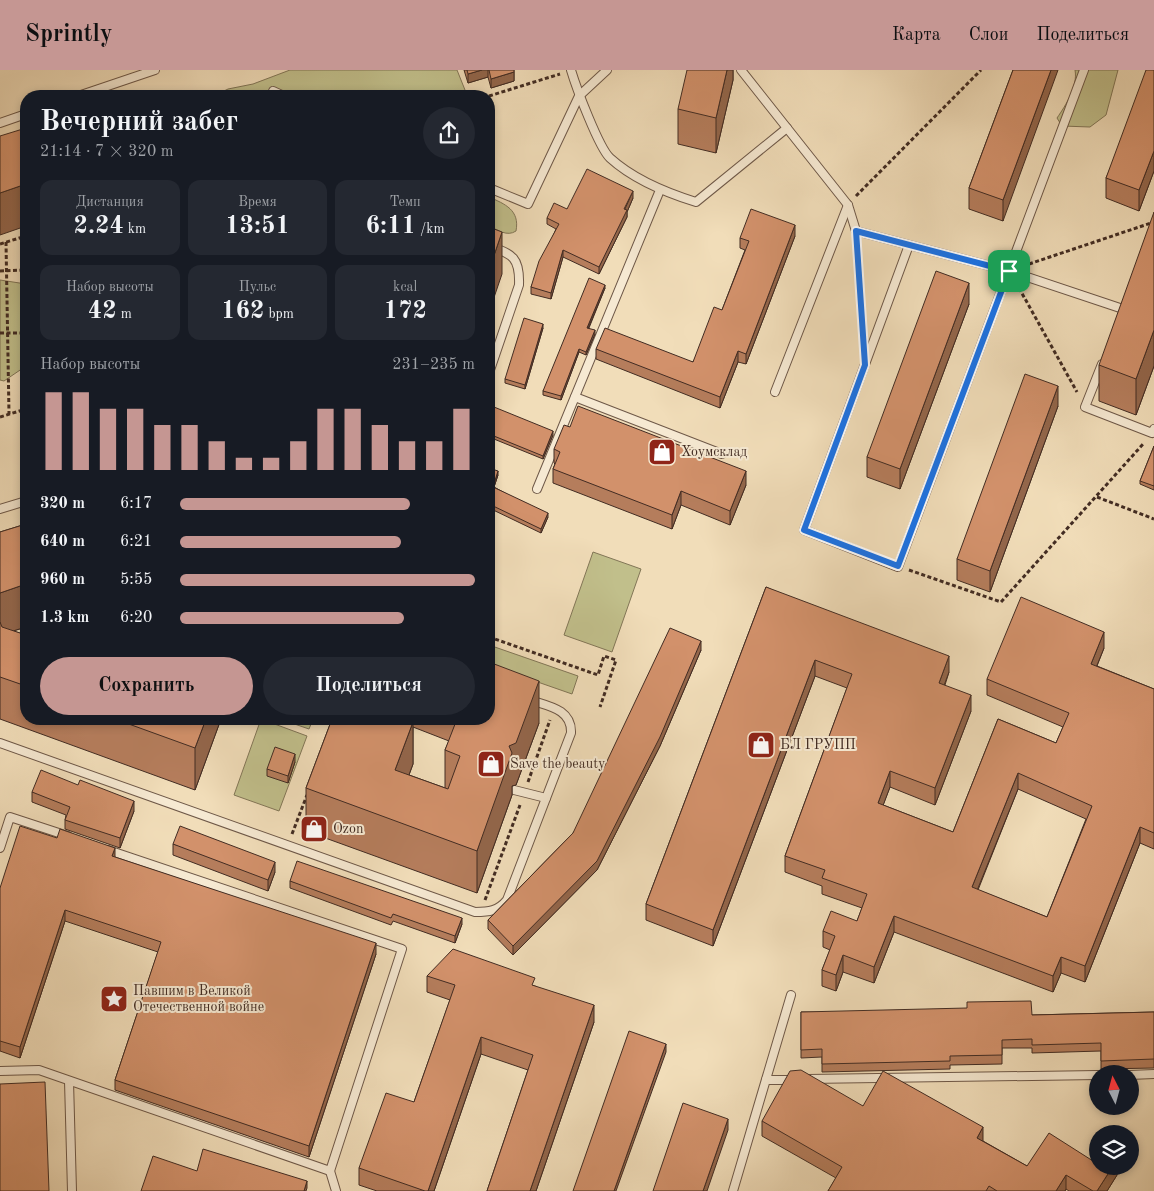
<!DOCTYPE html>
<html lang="ru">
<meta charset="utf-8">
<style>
body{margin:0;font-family:"Old Standard TT",serif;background:#242831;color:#f1f3f6;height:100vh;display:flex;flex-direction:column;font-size:19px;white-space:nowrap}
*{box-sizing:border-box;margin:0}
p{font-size:16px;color:#9ea1a6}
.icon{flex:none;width:28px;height:28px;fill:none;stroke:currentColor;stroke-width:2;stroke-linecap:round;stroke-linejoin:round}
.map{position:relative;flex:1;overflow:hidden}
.drawer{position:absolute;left:20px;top:20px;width:475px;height:635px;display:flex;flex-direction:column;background:#171b24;border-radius:20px;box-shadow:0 2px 8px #0003}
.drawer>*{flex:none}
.needle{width:32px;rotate:354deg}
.fabs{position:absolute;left:1089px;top:995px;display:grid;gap:10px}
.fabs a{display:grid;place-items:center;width:50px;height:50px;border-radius:50%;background:#171b24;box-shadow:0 2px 8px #0003;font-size:25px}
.pin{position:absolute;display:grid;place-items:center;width:42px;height:42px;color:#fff;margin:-21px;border-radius:10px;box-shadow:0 2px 8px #0006}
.round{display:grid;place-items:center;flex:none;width:52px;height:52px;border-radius:26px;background:#242831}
.head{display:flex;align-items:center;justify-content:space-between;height:85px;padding:0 20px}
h1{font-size:28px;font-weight:700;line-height:38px}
.figures{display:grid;grid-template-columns:repeat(3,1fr);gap:8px;height:85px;padding:5px 20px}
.figures div{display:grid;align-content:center;border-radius:12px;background:#242831;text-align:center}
.figures b{font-size:25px;font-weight:700}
.figures small{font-size:14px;font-weight:400}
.figures p{font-size:14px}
.chart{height:140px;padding:10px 20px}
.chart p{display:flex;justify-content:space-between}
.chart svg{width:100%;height:90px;margin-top:5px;stroke:#c59692;stroke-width:6}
.action{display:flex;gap:10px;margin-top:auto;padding:10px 20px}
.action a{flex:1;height:58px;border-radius:30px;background:#c59692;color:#111;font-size:20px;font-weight:700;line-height:58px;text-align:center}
.action a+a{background:#242831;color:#f1f3f6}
ul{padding:0 20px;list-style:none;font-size:16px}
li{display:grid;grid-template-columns:80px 60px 1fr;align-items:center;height:38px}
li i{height:12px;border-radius:6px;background:#c59692}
header{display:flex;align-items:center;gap:30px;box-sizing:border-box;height:70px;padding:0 25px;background:#c59692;color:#111}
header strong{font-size:24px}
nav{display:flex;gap:28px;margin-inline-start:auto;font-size:18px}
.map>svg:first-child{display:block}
</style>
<header>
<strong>Sprintly</strong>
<nav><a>Карта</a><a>Слои</a><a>Поделиться</a></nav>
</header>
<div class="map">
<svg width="1154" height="1121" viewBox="0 0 1154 1121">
<rect width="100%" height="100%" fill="#f1ddb9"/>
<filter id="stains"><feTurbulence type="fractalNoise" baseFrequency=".004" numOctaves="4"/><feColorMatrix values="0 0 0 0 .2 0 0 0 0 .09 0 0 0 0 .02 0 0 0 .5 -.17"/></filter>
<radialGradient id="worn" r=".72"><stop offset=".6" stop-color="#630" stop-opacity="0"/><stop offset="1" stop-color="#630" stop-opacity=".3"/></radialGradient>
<!-- green -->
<g fill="#c1bf8b" stroke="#827657">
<polygon points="290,0 457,0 465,20 464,26 214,26 228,19 253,14"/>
<path d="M1075,0h43l-12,45 -16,12 -28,-1 -5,-8c9,-13 21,-32 18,-48z"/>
<path d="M489,127c16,7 31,13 27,34 -9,6 -18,-1 -27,-5z"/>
<polygon points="0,210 26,214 26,296 4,311 0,310"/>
<polygon points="593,482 641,499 612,582 564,565"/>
<polygon points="489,575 578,606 572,624 489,595"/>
<polygon points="261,649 307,666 279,741 234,725"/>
<polygon points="280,649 313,649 309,659"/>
</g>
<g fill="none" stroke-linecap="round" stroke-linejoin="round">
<defs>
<g id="service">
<path d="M571,0c5,17 28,78 39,88 23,21 57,35 86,44l91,-74"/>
<polyline points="741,0 848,135 856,161 1009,201 1123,239"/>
<polyline points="273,21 284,26"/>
<polyline points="78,26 155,0"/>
<polyline points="0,53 26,44"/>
<polyline points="489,118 528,134 579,26 607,0"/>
<polyline points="909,175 804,460 898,497 1084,0"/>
<path d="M489,176c24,8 31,12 30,39l-30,88"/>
<polyline points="1102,294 1085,337 1152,363 1154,359"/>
<polyline points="775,322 848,135"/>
<polyline points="575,327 722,384"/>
<polyline points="537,419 660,120"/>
<polyline points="0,439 26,431"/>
<path d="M0,673l475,169c14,0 23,-1 32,-12l64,-167c1,-24 -23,-27 -41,-33"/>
<polyline points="514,720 546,728"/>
<polyline points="0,778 10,747 68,766"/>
<polyline points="0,1001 39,1000 330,1101 402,879 108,780"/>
<polyline points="1130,1005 1154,1004"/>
<polyline points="808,1009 1098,1005"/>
<polyline points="766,1010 794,1010"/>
<polyline points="69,1011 72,1121"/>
<polyline points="330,1101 336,1121"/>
<polyline points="733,1121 791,925"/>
</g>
</defs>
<!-- service casing -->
<use href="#service" stroke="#6e5848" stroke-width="10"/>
<!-- path -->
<g stroke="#422c23" stroke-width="3" stroke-dasharray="4 2.5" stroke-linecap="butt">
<polyline points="489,26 560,4"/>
<polyline points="856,126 981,0"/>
<polyline points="6,172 9,344"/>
<polyline points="0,174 26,166"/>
<polyline points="857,174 863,260"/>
<polyline points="1029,194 1154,152"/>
<polyline points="0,201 26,200"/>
<polyline points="1019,218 1077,322"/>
<polyline points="0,263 26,263"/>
<polyline points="0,347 26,339"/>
<polyline points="1097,427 1154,449"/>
<polyline points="909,500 1001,532 1144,373"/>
<polyline points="489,567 598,605 604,586 616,590 600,637"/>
<polyline points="528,712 550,650"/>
<polyline points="292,764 307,725"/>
<polyline points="485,830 520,735"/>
</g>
<!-- service -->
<use href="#service" stroke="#f6e9d2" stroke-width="8"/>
</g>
<!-- wall -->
<g fill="#b57d5c" stroke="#422c23" fill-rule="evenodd">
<polygon points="464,0 514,0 514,11 491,18 488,7 468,13"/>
<polygon points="733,0 733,10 716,83 678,74 678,39"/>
<polygon points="1013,0 1003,151 969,139 969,118"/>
<polygon points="1154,0 1154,101 1139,141 1106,128 1106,108"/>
<polygon points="633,128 627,142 627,147 599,204 563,187 551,229 531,224 531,217 556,159 547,154 547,148 567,139"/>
<polygon points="795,166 746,294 738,292 720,338 596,289 596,279 693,292 722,240 745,180 740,178 740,168"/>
<polygon points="605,218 589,258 595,264 586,285 579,282 561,330 543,325 543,321"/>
<polygon points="969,234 900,419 867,407 867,387"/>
<polygon points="543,258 525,319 505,313 505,309"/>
<polygon points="1099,295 1154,296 1136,345 1099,331"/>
<polygon points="1058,336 990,522 957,510 957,489"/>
<polygon points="489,350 553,365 543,389 489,367"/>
<polygon points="1154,376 1154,420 1140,414 1140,411"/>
<polygon points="554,379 746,415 730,455 681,435 672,459 553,413 553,399 555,394 554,393"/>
<polygon points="489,398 498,405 494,417 548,447 541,463 489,438"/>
<polygon points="26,454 26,557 13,561 26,565 26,649 221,649 195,720 0,649 0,462"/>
<path d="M766,517l183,85 -4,13 26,26 -36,94 -45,-18 -7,18 70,27 45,-113 58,24 7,-16 -76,-32v-16l117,-31 -7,18 57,23v160l-14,-6 -55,139 -24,-9 -8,19 -159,-60 -20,51 -31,-11 -7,19 -14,-5v-16l8,-20 -7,-3v-16l34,-10 5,-13 -40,-14v-8l-37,-14v-16l62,-168 -32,-12 -102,270 -67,-26v-16zM1018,719l68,30 -39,98 -69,-27z"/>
<polygon points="701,580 660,676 597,800 513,885 488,859 488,850 573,763"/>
<path d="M332,649h157l50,4 -23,62 -4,1v9l-35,98 -171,-62v-43zM413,657l36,14 -4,9v38l-36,-13 4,-11z"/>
<polygon points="295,692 288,713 267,706 267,699"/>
<polygon points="32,722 134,741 120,778 65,759 65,750 66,745 32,732"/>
<polygon points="173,774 275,802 268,821 173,785"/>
<polygon points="115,788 376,884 309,1087 115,1020 115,1010 158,882 65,851 20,988 0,981 0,818"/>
<polygon points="290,811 462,854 455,873 393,851 391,855 290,818"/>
<polygon points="427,906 535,916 594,952 536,1121 487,1121 528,1000 481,984 434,1121 377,1121 359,1115 359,1098 414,1032 450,930 427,922"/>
<polygon points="801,942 1032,945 1154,942 1154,998 1101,999 1101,981 1032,983 1032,978 1002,978 1002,994 950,995 950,999 822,1002 822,987 801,988"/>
<polygon points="863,1036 983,1071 1027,1096 1093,1091 1117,1096 1117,1105 1107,1121 1069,1121 1066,1119 1065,1121 828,1121 836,1108 762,1066 762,1051"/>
</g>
<!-- shaded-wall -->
<g fill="#93664b" stroke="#422c23">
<polygon points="482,0 488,0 488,7 468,13 468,4"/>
<polygon points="727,0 733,0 733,10 716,83 716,48"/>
<polygon points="1051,0 1058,0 1003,151 1003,130"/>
<polygon points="514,2 514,11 491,18 491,9"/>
<polygon points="1154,81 1154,101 1139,141 1139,120"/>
<polygon points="26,114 26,156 0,165 0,123"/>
<polygon points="633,121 633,128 627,142 627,147 599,204 599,197"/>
<polygon points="795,155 795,166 746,294 746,284"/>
<polygon points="502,162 502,204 489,242 489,200"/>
<polygon points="563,180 563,187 551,229 551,223"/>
<polygon points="969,213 969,234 900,419 900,399"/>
<polygon points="605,215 605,218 587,261 587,258"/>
<polygon points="543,254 543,258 525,319 525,315"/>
<polygon points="595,260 595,264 586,285 586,282"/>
<polygon points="1154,260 1154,296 1136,345 1136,309"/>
<polygon points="579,279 579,282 561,330 561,326"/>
<polygon points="738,281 738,292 720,338 720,327"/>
<polygon points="1058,316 1058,336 990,522 990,501"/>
<polygon points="553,361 553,365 543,389 543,386"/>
<polygon points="498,401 498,405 493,420 493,417"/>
<polygon points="746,401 746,415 730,455 730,441"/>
<polygon points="681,421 681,435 672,459 672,445"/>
<polygon points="548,443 548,447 541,463 541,459"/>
<polygon points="26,514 26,557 0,565 0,523"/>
<polygon points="1104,562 1104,578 1091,610 1091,594"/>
<polygon points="701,571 701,580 660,676 597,800 513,885 513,876"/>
<polygon points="949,586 949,602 939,629 939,613"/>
<polygon points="815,590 815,606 713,876 713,860"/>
<polygon points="539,611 539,653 516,715 512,716 512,725 477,823 477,781 509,676"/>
<polygon points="971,625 971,641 935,735 935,718"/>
<polygon points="206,649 221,649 195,720 195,678"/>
<polygon points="413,652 413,694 395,742 395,700"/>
<polygon points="295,684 295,692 288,713 288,706"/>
<polygon points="890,701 890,717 878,749 878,733"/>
<polygon points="1018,703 1018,719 972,833 972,817"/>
<polygon points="134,731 134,741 120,778 120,768"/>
<polygon points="1140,757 1140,773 1085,912 1085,896"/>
<polygon points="115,778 115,788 112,786"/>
<polygon points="275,792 275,802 268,821 268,810"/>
<polygon points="65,840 65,851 20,988 20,977"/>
<polygon points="894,846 894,862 874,913 874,897"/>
<polygon points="462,848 462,854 455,873 455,866"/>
<polygon points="376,873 376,884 309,1087 309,1076"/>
<polygon points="843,885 843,902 836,921 836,905"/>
<polygon points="1061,887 1061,903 1053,922 1053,906"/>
<polygon points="594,935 594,952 536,1121 530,1121"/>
<polygon points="481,967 481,984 434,1121 428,1121"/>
<polygon points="666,974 666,982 616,1121 614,1121"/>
<polygon points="728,1049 728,1060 707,1121 703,1121"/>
<polygon points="983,1057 983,1072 977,1068"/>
<polygon points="1113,1096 1117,1096 1117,1105 1107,1121 1097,1121"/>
<polygon points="1066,1105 1066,1119 1065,1121 1056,1121"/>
<polygon points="307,1111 307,1118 306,1121 304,1121"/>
</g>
<!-- building -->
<g fill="#d2916b" stroke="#422c23" fill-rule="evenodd">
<polygon points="467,0 482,0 468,4"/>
<polygon points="489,0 514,0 514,2 491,9"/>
<polygon points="687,0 727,0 716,48 678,39"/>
<polygon points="1013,0 1051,0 1003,130 969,118"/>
<polygon points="1146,0 1154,0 1154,81 1139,120 1106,108"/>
<polygon points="26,58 26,114 0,123 0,66"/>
<polygon points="587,99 633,121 624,139 627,140 599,197 563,180 551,223 531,217 539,191 559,154 547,148 554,133 567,139"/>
<polygon points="751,139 795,155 746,284 738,281 720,327 596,279 605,258 693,292 714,237 722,240 749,171 740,168"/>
<polygon points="1154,142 1154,260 1136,309 1099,295"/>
<polygon points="489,157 502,162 489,200"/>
<polygon points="936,201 969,213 900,399 867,387"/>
<polygon points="589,208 605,215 587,258 595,260 586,282 579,279 561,326 543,321"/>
<polygon points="524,248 543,254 525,315 505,309"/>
<polygon points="1025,304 1058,316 990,501 957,489"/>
<polygon points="578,336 746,401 730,441 681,421 672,445 553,399 560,382 554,379 564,355 570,357"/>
<polygon points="494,337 553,361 543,386 489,364 489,350"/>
<polygon points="1154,376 1154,416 1140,411"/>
<polygon points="489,398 498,401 493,417 548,443 541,459 489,434"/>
<polygon points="26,454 26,514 0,523 0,462"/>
<path d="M766,517l183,69 -10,27 32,12 -36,93 -45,-17 -12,32 75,29 45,-113 58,24 13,-30 -82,-34 34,-82 83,35 -13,32 63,25v144l-14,-6 -55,139 -24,-9 -8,19 -159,-60 -20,51 -31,-12 -7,20 -14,-5 13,-34 -12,-5 8,-20 26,10 10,-27 -45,-16 3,-8 -40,-14 67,-182 -37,-14 -102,270 -67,-26zM1018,703l74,33 -45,111 -75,-30z"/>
<polygon points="0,552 2,557 26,565 26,616 0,607"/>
<polygon points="670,558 701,571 660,667 597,791 513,876 488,850 573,763"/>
<polygon points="489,592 539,611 516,673 509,676 512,683 477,781 306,718 332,649 403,649 413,652 395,700 448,719 460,686 445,680 457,649 489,649"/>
<polygon points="115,649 206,649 195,678"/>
<polygon points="275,677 295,684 288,706 267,699"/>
<polygon points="41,700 78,715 80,710 134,731 120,768 65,750 70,737 32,722"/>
<polygon points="20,756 57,768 60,759 115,778 112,786 376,873 309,1076 115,1010 161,872 65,840 20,977 0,971 0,818"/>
<polygon points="180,756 275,792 268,810 173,774"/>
<polygon points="297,791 462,848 455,866 393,844 391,848 290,811"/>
<polygon points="453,879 535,908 532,915 594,935 530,1121 487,1121 533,985 481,967 428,1121 425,1121 359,1098 386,1023 414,1032 455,915 427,906"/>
<polygon points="1031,931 1032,945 1154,942 1154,989 1101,991 1101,973 1032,975 1032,969 1002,970 1002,985 950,986 950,991 822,994 822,979 801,980 801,942 967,938 967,932"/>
<polygon points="629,961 666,974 614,1121 573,1121"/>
<polygon points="801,1000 863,1036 883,1001 983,1057 977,1068 1027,1096 1049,1063 1093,1091 1098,1084 1098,1096 1113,1096 1097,1121 1093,1121 1066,1105 1056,1121 997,1121 989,1116 986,1121 828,1121 842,1097 762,1051 790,1001"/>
<polygon points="45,1012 49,1121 0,1121 0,1014"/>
<polygon points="683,1033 728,1049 703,1121 653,1121"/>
<polygon points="203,1079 307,1111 304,1121 141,1121 153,1086 197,1101"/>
</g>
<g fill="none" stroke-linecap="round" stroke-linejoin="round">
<defs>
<polygon id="route" points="856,161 1009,201 898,496 804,460 865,295"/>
</defs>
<!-- route casing -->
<use href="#route" stroke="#fff" stroke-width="10"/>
<!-- route -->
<use href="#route" stroke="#1a73e8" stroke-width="6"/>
</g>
<!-- icons -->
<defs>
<symbol id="shop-square" viewBox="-11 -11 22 22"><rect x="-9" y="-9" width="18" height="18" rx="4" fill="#8f2418" stroke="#f6e9d2"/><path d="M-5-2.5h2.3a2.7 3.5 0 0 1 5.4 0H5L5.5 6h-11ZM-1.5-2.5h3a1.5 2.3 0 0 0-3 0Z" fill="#fff"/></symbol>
<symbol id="sight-square" viewBox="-11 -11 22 22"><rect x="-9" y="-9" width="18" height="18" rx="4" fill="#8f2418" stroke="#f6e9d2"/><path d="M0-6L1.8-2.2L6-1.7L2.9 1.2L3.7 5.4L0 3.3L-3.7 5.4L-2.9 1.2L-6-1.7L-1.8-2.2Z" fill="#fff"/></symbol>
</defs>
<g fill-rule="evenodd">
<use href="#shop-square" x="646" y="366" width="32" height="32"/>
<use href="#shop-square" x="745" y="659" width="32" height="32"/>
<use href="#shop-square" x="475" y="678" width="32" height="32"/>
<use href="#shop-square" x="298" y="743" width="32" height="32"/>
<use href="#sight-square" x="98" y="913" width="32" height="32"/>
</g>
<g text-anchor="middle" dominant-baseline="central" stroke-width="4" stroke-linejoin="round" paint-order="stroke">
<!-- poi labels -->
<g font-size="14" fill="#422c23" stroke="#f6e9d2" text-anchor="start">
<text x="681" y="382">Хоумсклад</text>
<text x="780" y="675">БЛ ГРУПП</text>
<text x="510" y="694">Save the beauty</text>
<text x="333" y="759">Ozon</text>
<text x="133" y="921">Павшим в Великой<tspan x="133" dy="16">Отечественной войне</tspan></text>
</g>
</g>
<rect width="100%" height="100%" filter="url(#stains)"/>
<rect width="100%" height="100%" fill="url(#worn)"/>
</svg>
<div class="fabs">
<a><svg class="needle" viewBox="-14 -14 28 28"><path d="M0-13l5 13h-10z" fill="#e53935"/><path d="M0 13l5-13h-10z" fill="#9ea1a6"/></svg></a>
<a><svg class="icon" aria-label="layers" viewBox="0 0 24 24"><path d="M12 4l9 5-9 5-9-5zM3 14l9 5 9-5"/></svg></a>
</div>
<div class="pin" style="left:1009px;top:201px;background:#1e9e55"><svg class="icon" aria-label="arrive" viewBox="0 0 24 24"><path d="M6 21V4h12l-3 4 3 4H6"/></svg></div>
<section class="drawer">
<div class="head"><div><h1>Вечерний забег</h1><p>21:14 · 7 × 320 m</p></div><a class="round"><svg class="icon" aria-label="share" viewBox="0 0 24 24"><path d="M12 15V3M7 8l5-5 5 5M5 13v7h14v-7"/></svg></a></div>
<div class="figures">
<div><p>Дистанция</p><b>2.24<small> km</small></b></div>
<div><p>Время</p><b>13:51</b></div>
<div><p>Темп</p><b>6:11<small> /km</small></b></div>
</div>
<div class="figures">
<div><p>Набор высоты</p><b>42<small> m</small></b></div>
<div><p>Пульс</p><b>162<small> bpm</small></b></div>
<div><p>kcal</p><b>172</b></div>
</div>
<div class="chart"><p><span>Набор высоты</span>231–235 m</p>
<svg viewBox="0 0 160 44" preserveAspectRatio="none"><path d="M5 44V6M15 44V6M25 44V14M35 44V14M45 44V22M55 44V22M65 44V30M75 44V38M85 44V38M95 44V30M105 44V14M115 44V14M125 44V22M135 44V30M145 44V30M155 44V14"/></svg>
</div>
<ul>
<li><b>320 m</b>6:17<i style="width:78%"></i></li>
<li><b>640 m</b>6:21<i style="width:75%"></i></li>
<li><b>960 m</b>5:55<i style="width:100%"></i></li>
<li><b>1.3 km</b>6:20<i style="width:76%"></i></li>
</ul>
<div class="action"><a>Сохранить</a><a>Поделиться</a></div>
</section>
</div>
